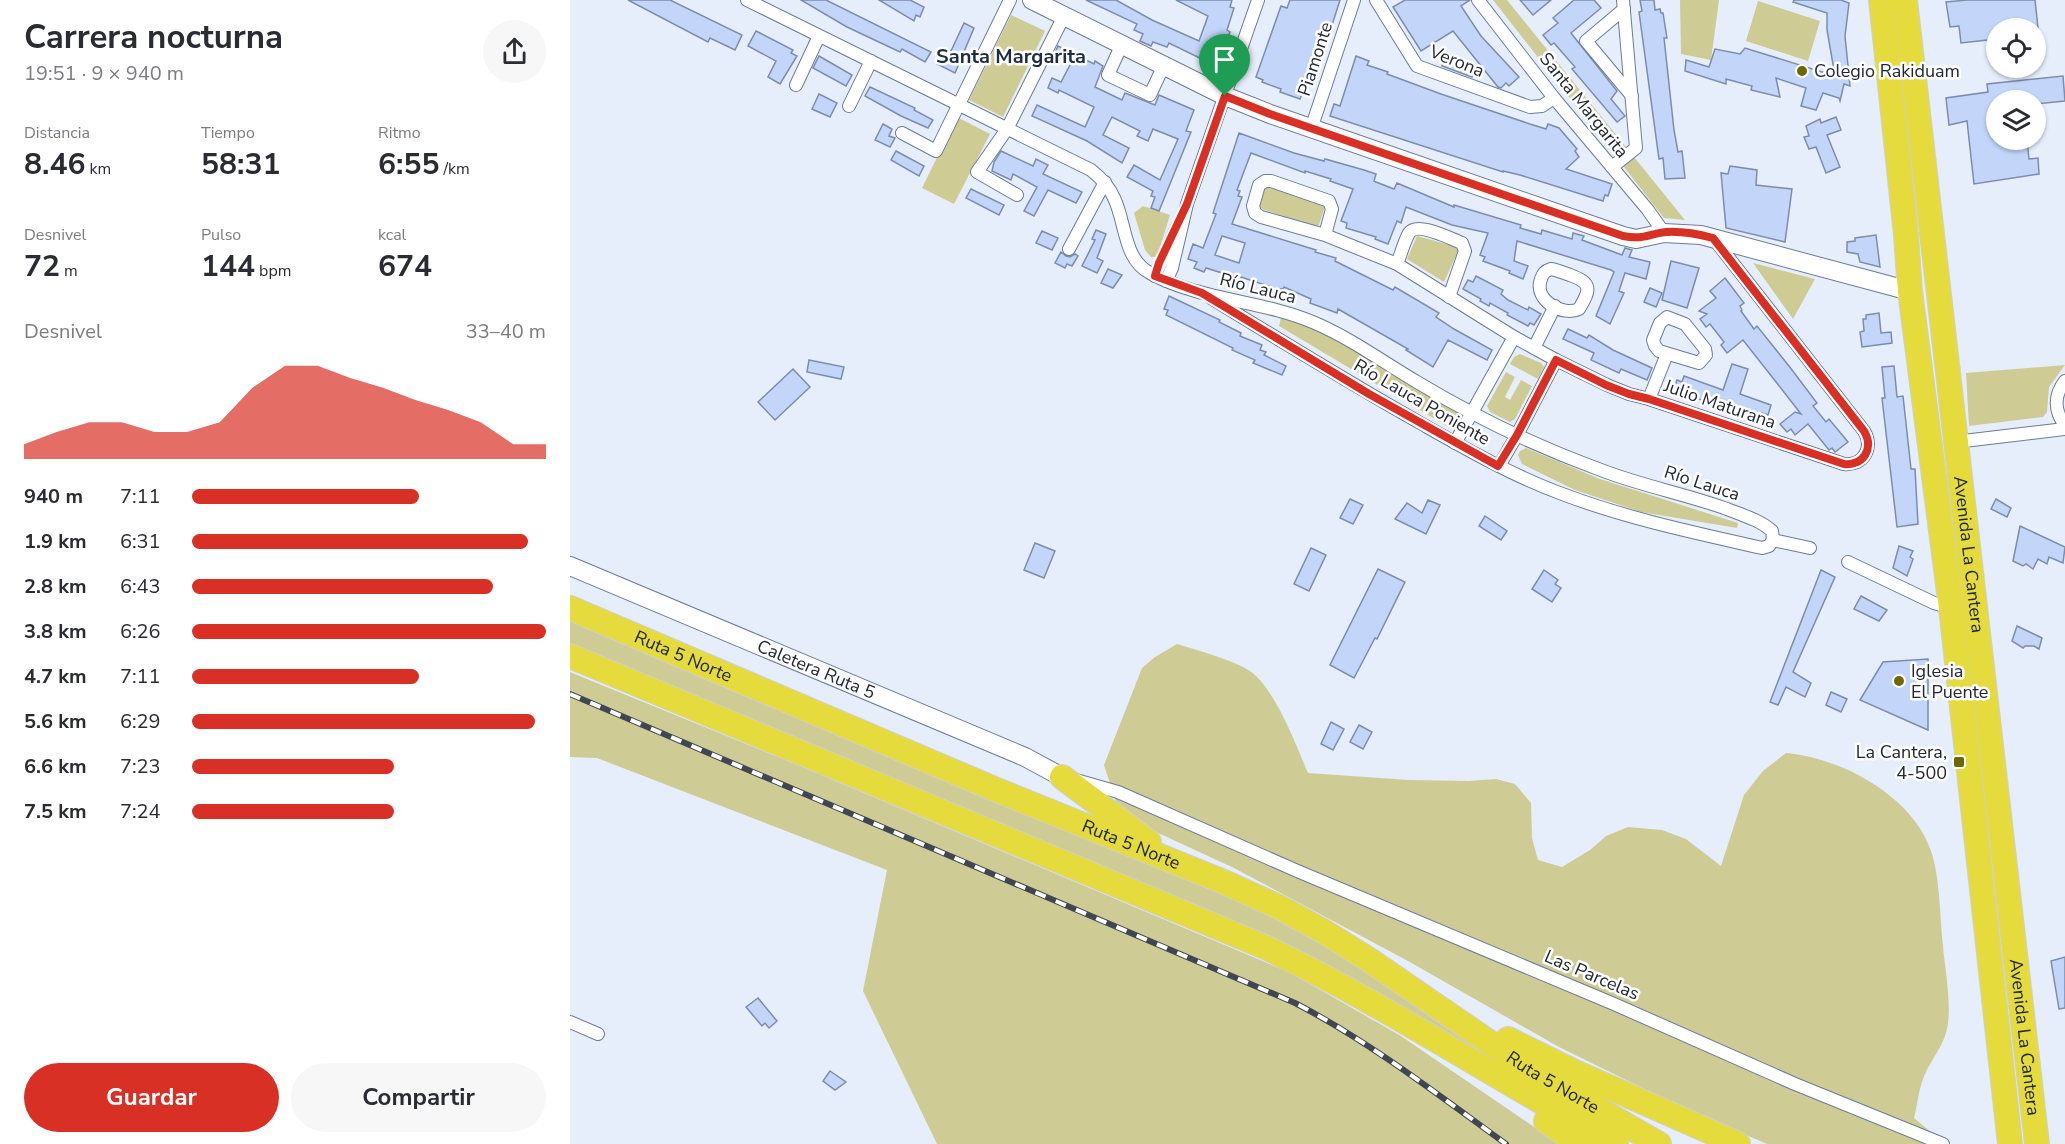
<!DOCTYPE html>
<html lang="es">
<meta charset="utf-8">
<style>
body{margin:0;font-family:"Nunito Sans",sans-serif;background:#f7f7f7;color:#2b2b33;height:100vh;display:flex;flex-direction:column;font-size:22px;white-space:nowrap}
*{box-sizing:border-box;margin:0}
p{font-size:20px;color:#7c7c81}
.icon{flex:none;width:33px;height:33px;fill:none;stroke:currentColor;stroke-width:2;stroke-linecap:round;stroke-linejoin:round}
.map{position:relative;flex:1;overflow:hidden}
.sheet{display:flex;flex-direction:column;background:#fff;width:570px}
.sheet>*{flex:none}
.buttons{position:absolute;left:1416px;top:18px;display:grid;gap:12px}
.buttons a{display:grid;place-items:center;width:60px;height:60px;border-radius:50%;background:#fff;box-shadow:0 2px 4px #0004;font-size:30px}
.pin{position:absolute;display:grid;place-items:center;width:51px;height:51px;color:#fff;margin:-62px -26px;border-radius:50% 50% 50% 0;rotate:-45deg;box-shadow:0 0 6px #0007}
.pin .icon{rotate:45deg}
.round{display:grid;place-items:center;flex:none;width:63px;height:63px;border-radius:32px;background:#f7f7f7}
.summary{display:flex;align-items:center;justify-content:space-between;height:102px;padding:0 24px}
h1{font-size:33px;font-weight:700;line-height:45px}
.stats{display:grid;grid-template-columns:repeat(3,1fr);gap:9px;height:102px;padding:6px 24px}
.stats div{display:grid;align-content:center}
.stats b{font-size:30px;font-weight:700}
.stats small{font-size:16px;font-weight:400}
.stats p{font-size:16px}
.chart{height:168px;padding:12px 24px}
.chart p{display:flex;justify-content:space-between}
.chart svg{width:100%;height:108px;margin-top:6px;fill:#d93025;opacity:.7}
.cta{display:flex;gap:12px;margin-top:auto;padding:12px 24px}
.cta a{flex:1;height:69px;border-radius:36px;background:#d93025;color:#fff;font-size:24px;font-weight:700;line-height:69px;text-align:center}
.cta a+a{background:#f7f7f7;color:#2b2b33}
ul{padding:0 24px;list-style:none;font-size:20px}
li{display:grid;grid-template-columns:96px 72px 1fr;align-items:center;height:45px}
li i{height:15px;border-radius:8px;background:#d93025}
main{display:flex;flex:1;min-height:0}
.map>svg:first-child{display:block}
</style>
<main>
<section class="sheet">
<div class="summary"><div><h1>Carrera nocturna</h1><p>19:51 · 9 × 940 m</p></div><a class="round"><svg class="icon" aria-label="share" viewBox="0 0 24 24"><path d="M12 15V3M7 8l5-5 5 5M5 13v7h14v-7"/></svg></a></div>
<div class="stats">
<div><p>Distancia</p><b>8.46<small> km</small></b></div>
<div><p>Tiempo</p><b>58:31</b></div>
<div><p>Ritmo</p><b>6:55<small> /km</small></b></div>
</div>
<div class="stats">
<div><p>Desnivel</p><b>72<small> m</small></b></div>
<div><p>Pulso</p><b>144<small> bpm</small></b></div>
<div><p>kcal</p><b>674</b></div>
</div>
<div class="chart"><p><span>Desnivel</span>33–40 m</p>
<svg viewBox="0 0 160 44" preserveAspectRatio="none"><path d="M0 44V38L10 33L20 29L30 29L40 33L50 33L60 29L70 15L80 6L90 6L100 11L110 15L120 20L130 24L140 29L150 38L160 38V44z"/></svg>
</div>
<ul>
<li><b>940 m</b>7:11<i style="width:64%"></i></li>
<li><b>1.9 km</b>6:31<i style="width:95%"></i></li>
<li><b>2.8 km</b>6:43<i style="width:85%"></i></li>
<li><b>3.8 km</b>6:26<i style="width:100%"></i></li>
<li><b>4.7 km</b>7:11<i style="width:64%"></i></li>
<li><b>5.6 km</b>6:29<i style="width:97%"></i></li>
<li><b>6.6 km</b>7:23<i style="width:57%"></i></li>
<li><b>7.5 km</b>7:24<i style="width:57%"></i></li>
</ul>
<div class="cta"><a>Guardar</a><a>Compartir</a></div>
</section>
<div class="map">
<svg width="1495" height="1144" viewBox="0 0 1495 1144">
<rect width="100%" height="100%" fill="#e6eefb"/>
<!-- green -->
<g fill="#cecb95">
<polygon points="923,0 937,0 1115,220 1094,218"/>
<polygon points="1110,0 1149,0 1141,60 1111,54"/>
<polygon points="1188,1 1250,21 1238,61 1176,41"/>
<polygon points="441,15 475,31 433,117 399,100"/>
<polygon points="387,117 420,134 384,204 352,188"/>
<polygon points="698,187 753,204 755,206 749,225 743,227 692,209 689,206 695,189"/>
<polygon points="573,206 600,215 588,254 585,257 581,257 575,250 564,213"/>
<polygon points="847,236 887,247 889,249 874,282 837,259"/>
<polygon points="1183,263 1245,279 1223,319"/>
<polygon points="712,314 789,349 887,410 891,420 888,426 880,428 709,326"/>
<polygon points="950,354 971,363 974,367 968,379 940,364 944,357"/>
<polygon points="1495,365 1479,387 1477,412 1473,417 1399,426 1396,373"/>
<polygon points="936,372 945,377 935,397 940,400 951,380 962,386 945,419 940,422 920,412 917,406"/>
<polygon points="956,448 1030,479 1168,523 1167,528 1071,512 1005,490 952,464 948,455 950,451"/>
<polygon points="0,619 657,894 752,941 995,1103 877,1037 0,645"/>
<path d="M607,644c19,6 65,18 78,31 24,23 40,68 53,98l101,7 60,1 27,-2 19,5 16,19 1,35 6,22 24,7 28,-17 16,-14 22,-9 34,3 24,9 35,27 23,-71 19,-24 23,-18c55,5 126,42 145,98 9,25 9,68 12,95 2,25 10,63 3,87 -5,17 -19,32 -24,49 -4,12 -5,25 -8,36l31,26h-178l-88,-38 -120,-59 -151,-86 -174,-93 -78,-36 -39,-27 -13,-40 38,-97 13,-11z"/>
<polygon points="0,672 218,761 721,973 831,1036 989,1144 367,1144 293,991 317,870 27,758 0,757"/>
</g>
<!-- building -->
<g fill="#c3d6f9" stroke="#7c8daa" stroke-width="1.5" fill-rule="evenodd">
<polygon points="58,0 100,0 172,35 165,50 140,38 138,42"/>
<polygon points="231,0 256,0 361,52 355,62 332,49 330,52 277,27"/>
<polygon points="309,0 340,0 354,7 350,17 346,15 344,21"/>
<polygon points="516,0 546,0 582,20 629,41 638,16 606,0 662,0 660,7 664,8 657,30 660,32 644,65 599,43 597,47 583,42 581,46 570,41 573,34 564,30 567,24"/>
<polygon points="720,0 770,0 749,66 742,64 730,99 710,92 711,89 692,82 693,80 686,77 711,6 717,8"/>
<polygon points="835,0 900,0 891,6 911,36 949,77 939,86 936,83 931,88 928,87 883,31 851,51 823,7"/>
<polygon points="950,0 981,0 963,15"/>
<polygon points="1004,0 1024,0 1031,8 1001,33 1047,91 1041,99 1055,116 1047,122 1002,69 1005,67 984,43 981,45 973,35 988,23 983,18"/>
<polygon points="1070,0 1084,0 1085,10 1090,9 1091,13 1093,13 1097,38 1094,38 1104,130 1108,152 1112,151 1115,178 1095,179 1093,158 1089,159 1069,12 1072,11"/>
<polygon points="1224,0 1271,0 1279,3 1275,36 1280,86 1274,84 1270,101 1269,98 1253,93 1246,110 1231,106 1236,88 1206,78 1210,97 1181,90 1182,86 1156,79 1156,84 1115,71 1116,60 1139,67 1145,49 1170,54 1175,48 1265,76 1257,30 1257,13 1223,2"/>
<polygon points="1397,0 1465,0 1468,28 1426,28 1426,39 1391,43 1389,26 1380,27 1376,2"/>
<polygon points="394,23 404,28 385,73 367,64 375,48 381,51"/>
<polygon points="186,31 223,50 221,53 227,56 210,84 198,77 206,61 178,46"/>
<polygon points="488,46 524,64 525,61 533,66 525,87 552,100 555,93 585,105 589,95 624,110 616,131 621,132 589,211 581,208 585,197 581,196 583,191 557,177 564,165 590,180 608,139 583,129 578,141 567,136 570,131 542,117 533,135 559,148 552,163 517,141 462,116 467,105 515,127 524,107 489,90 488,93 478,88 482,78 491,82 501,63 484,55"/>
<polygon points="249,56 282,75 276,86 243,68"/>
<polygon points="786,56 799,61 797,65 818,72 817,74 871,94 960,124 976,129 978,124 989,128 1007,149 1005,151 1009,157 996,169 1042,184 1038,196 1035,195 1033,201 950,175 933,171 933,172 760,116 764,104 770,106"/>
<polygon points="875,56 906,67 902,77 872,66"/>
<polygon points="1493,76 1495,101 1466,104 1466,100 1426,100 1426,140 1457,140 1459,159 1468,158 1469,174 1404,184 1397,121 1379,125 1376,98 1418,92 1417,84"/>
<polygon points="300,87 345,108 344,110 363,120 358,128 331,116 295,96"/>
<polygon points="249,94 267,103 260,117 242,109"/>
<polygon points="1266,117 1271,130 1257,135 1270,167 1256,173 1246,147 1239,149 1234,137 1239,136 1236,126 1250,119 1251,123"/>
<polygon points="313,124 322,129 319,136 325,138 320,147 305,140"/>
<path d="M669,133l55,20 30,8 1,-2 39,11 12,4 -2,7 2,1 18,7 3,-6 57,24v-2l67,20 -1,3 21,6 1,-4 30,9 1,-6 11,3 -2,4 40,15 3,-7 7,2 -3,7 21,5 -4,17 -21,-6 -6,18 5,2 -14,31 -14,-8 18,-44 -3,-2 -94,-29 -3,20 14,5 -5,13 -14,-6 1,-2 -27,-10 2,-4 -5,-2 8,-22 -36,-8 -46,-18 -5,16 -4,-2 -9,23 -13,-5 1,-2 -30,-9 1,-5 -6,-2 12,-32 -23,-8 1,-2 -26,-8v2l-54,-20 -14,37 3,1 -2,5 4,1 -10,27 84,26 -1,2 21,6 -1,3 58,29 2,-3 44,26 -3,4 18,12 38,21 -5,10 -39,-20 -15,27 -27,-17 2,-1 -70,-40 -1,4 -27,-10 1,-4 -27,-12 -1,2h-6l-36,-12v2l-35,-11 -2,4 -10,-4 3,-6 -9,-3 5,-15 10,4 13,-34 -3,-1zM652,236l23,7 -6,20 -24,-8z"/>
<polygon points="326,151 354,166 349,176 321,160"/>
<polygon points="431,151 463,166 466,159 478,165 473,174 512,192 506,203 478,190 464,216 454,211 467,187 443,174 441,180 422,171 424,162"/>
<polygon points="1160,166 1187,170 1186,185 1222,189 1215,242 1156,228 1151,173 1158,174"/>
<polygon points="401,189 434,205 429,215 396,198"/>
<polygon points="526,230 536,234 527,258 533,261 527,273 512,266 525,240 522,239"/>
<polygon points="472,231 488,238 482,250 466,243"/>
<polygon points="1306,235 1310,267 1290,262 1288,254 1277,252 1277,242 1285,241 1285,238"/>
<polygon points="491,252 496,256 500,257 505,254 508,256 502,266 497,264 495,268 485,263"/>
<polygon points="1101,261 1129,268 1117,308 1092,300"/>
<polygon points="538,269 552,275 543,288 531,283"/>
<polygon points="906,276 933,290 931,294 938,300 958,310 959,307 971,314 964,325 960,323 958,326 937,315 938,313 920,303 919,306 910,301 911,299 893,289 898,280 903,282"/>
<polygon points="1155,278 1174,303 1170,306 1172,310 1171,311 1184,329 1187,326 1219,366 1247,403 1243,406 1256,422 1259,419 1278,442 1265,452 1262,448 1259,450 1238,424 1225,435 1221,429 1217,432 1210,424 1225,412 1231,414 1210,387 1173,340 1157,353 1151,345 1154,342 1140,324 1136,327 1130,319 1137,314 1129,311 1146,298 1140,291"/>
<polygon points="1080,288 1092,293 1086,307 1074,302"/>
<polygon points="599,296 650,320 649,322 671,333 670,336 692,345 690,350 696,352 694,355 716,366 712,375 683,363 685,360 662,350 663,348 596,315 598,310 594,309"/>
<polygon points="1309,313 1311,333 1321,332 1322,343 1292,347 1290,332 1294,331 1293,319 1296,319 1296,315"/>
<polygon points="998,329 1017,338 1019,335 1043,350 1082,368 1077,380 1051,369 1049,373 1021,360 1024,353 993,339"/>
<polygon points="239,360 274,367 271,379 237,372"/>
<polygon points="1162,364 1178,369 1170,394 1201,405 1198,415 1192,413 1190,418 1103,391 1107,380 1112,382 1114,376 1153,390"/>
<polygon points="1324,366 1327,397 1333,396 1341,469 1345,469 1348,524 1327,527 1312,398 1315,398 1312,367"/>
<polygon points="223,369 240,387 205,420 188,402"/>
<polygon points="780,499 793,505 783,524 770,518"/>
<polygon points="1426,499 1441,508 1437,517 1421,509"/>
<polygon points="858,500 870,505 856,534 825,519 837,503 852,513"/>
<polygon points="915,516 937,531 931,540 909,526"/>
<polygon points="1450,526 1495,547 1493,563 1479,557 1477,564 1468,559 1463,569 1456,564 1453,566 1443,561"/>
<polygon points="465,543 485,551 474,578 454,570"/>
<polygon points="1329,546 1343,551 1340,557 1343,559 1337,576 1323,568"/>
<polygon points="741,548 756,555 739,591 724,584"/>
<polygon points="808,569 835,582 807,639 805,638 784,678 760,665"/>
<polygon points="974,570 988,580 985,584 991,588 982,602 962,589"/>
<polygon points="1251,570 1265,577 1223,672 1241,683 1235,697 1216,687 1208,705 1200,702"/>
<polygon points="1291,596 1317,610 1309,621 1284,609"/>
<polygon points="1447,626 1472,638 1469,649 1464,646 1455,646 1453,648 1442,641"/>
<polygon points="1358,659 1358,730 1290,700 1313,662"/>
<polygon points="1261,692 1277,699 1271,712 1256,705"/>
<polygon points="761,722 774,729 763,750 751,744"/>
<polygon points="789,725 802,732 793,749 780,742"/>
<polygon points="1495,957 1495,1008 1489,1009 1481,961"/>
<polygon points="188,998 207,1021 199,1028 195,1023 192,1026 176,1007"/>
<polygon points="260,1071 276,1082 265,1090 253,1081"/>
</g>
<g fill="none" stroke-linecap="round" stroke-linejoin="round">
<defs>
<g id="street">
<path d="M177,0l344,170c10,8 18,16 23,28 12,24 9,61 36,75 51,28 112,27 165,50 37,16 68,39 102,59 58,35 121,65 184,88 41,16 85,24 126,39 15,6 33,11 45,22l1,9"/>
<polyline points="806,0 847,66 960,107 972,106 984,98"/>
<polyline points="908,0 984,98 1078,210 1094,233"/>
<polyline points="1054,9 1016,41 1062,96"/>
<polyline points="552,44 538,75 580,95 594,65"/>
<polyline points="226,85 249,36"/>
<polyline points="279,106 301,61"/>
<polyline points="741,129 784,0"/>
<polyline points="332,133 366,151 440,0"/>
<polyline points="1042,167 1066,148 1053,0"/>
<polyline points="447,195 407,172 437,129 494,16"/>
<path d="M755,235l7,-26 -3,-8 -58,-20h-6l-6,4 -6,21 2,7 6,4 64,18 72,29 117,73 42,23 51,25 22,9 20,5 195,65c20,2 30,-17 20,-33l-150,-192"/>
<polyline points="499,249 535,182"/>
<path d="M827,264c4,-10 7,-22 12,-31 8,-12 42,6 53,10l3,8 -16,46"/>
<path d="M981,269c6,1 13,4 19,6 22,8 21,14 9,34 -16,8 -46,-9 -38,-30 2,-6 4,-8 10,-10z"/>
<polyline points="585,276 607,227"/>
<polyline points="596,281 602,268 617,204 688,0"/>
<path d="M641,298c70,43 140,86 211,126 46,26 93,53 143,71 64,24 131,38 197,53l7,-2 4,-6"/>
<polygon points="1097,317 1115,324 1135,349 1136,355 1129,363 1089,351 1085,346 1083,340 1090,323"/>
<polyline points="964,348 985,306"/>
<path d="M1495,381c-11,14 -11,30 0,44"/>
<polyline points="1079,399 1097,354"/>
<polyline points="1385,442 1495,429"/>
<polyline points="885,443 944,337"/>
<polyline points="929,466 947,435 986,360"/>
<polyline points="1203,540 1240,548"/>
<polyline points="1278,562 1364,603 1381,608"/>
<polyline points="506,780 548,792 725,870 1044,1004 1225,1084 1373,1144"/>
<polyline points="0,1022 28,1034"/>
</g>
<g id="secondary">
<polyline points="462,0 655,96 700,114 1053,236 1066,239 1094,233 1131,235 1340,291"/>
<path id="s1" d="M0,566l455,191 37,20"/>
</g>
<g id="highway">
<polyline points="1311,0 1336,235 1340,291 1381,608 1440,1144"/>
<path id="s2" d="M1335,0l132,1144"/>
<path id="s3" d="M0,608l422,180 232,94 55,25 44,24 45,28 159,109 132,76"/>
<path d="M0,656l695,291c121,58 233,133 351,197"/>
<polyline points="492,777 579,842"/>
<polyline points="938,1039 1007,1073 1168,1144"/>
<polyline points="976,1121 1010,1144"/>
</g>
</defs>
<!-- street casing -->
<use href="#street" stroke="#6b7b98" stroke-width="14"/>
<!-- secondary casing -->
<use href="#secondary" stroke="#6b7b98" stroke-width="20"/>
<!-- highway casing -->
<use href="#highway" stroke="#ced0d2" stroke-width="26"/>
<!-- street -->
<use href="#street" stroke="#fff" stroke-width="12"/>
<!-- secondary -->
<use href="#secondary" stroke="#fff" stroke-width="18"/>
<!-- highway -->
<use href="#highway" stroke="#e5db3d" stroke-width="24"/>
<defs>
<path id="rail" d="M0,694l725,309c75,39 142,91 211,141"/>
</defs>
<!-- rail casing -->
<use href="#rail" stroke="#404753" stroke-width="6"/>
<!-- rail -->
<use href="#rail" stroke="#fff" stroke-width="4" stroke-dasharray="11" stroke-linecap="butt"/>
</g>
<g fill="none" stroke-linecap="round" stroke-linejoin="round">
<defs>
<path id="route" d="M655,96l45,18 353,122c21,4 24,-2 43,-4 16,-1 32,2 47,6l151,193c10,17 0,35 -20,33l-195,-65 -20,-5 -23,-9 -50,-25 -39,75 -19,31 -129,-72 -167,-101 -47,-17 4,-13 28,-59z"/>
</defs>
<!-- route casing -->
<use href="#route" stroke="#fff" stroke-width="12"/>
<!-- route -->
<use href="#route" stroke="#d93025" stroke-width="8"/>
</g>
<!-- markers -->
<g fill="#6e6800" stroke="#fff" stroke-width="2">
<circle cx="1232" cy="71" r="6"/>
<circle cx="1329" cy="681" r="6"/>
<rect x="1383" y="756" width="12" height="12" rx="3"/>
</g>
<g text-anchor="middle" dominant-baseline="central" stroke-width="5" stroke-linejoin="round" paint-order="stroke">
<!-- street labels -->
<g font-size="18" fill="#212834" stroke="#fff">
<text transform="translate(745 59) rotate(-72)">Piamonte</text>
<text transform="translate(887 61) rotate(22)">Verona</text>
<text transform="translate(1014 105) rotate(51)">Santa Margarita</text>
<text transform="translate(688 288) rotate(14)">Río Lauca</text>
<text transform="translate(852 402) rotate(30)">Río Lauca Poniente</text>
<text transform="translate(1150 404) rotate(19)">Julio Maturana</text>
<text transform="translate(1132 483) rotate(18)">Río Lauca</text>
<text stroke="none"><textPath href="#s2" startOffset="558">Avenida La Cantera</textPath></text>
<text stroke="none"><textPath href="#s3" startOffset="123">Ruta 5 Norte</textPath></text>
<text stroke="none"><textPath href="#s1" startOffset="267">Caletera Ruta 5</textPath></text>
<text stroke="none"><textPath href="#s3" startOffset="609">Ruta 5 Norte</textPath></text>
<text transform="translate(1022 975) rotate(23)">Las Parcelas</text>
<text stroke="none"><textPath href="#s2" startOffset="1044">Avenida La Cantera</textPath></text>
<text stroke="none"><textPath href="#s3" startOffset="1095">Ruta 5 Norte</textPath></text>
</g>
<!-- poi labels -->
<g font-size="18" fill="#212834" stroke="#fff" text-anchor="start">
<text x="1244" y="71">Colegio Rakiduam</text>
<text x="1341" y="671">Iglesia<tspan x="1341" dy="21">El Puente</tspan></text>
<text x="1377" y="752" text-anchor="end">La Cantera,<tspan x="1377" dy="21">4-500</tspan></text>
</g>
<!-- neighbourhood labels -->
<g font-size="20" font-weight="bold" fill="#1e2c44" stroke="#fff">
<text x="441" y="56">Santa Margarita</text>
</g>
</g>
</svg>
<div class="buttons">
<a><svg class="icon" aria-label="locate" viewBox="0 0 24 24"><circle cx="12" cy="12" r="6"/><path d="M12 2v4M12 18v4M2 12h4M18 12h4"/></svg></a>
<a><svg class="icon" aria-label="layers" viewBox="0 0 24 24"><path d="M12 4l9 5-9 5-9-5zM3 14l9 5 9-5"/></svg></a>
</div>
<div class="pin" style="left:655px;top:96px;background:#1e9e55"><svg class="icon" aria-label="arrive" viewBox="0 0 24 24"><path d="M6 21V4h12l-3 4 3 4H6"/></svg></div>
</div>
</main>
